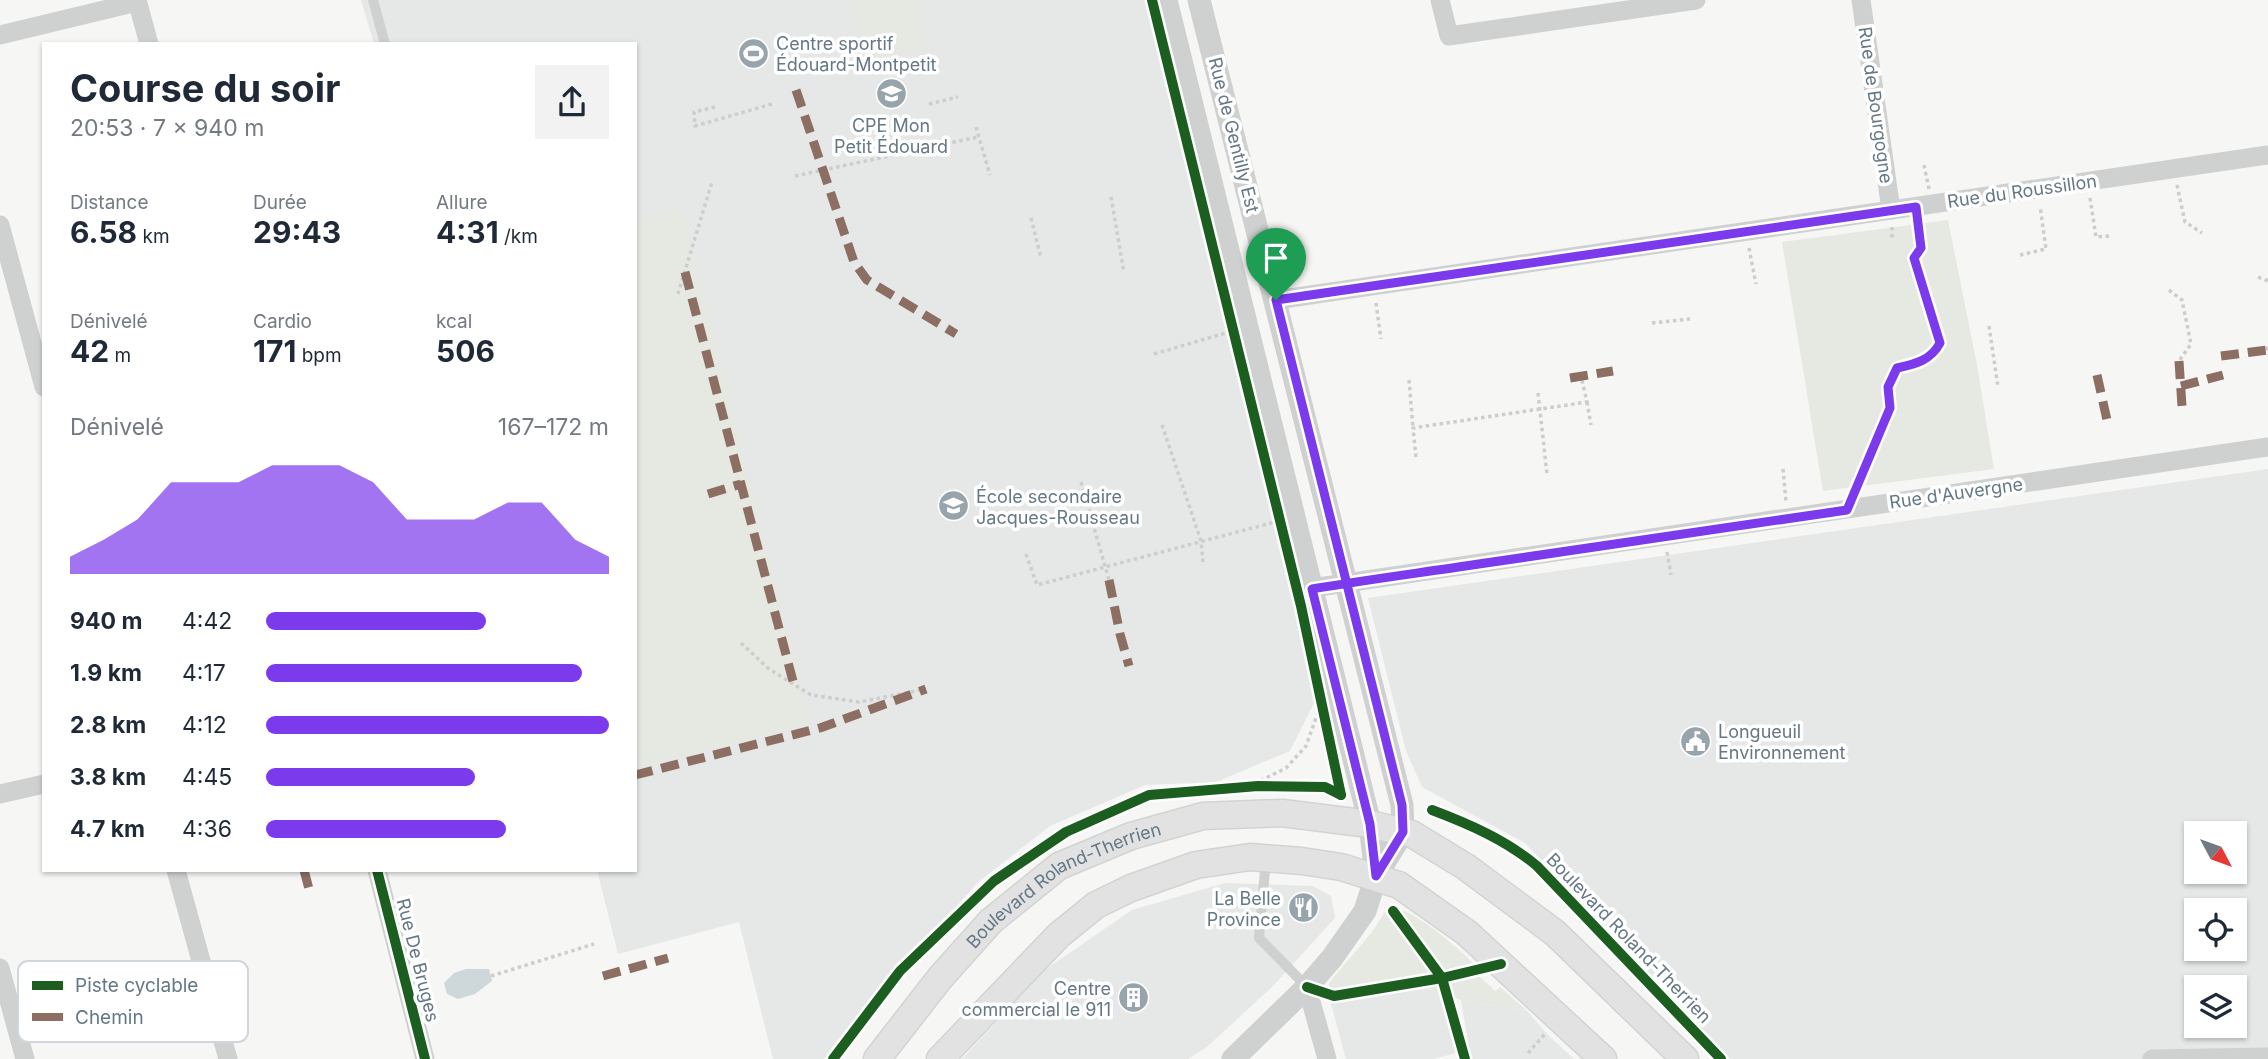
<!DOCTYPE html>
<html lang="fr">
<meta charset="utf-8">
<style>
body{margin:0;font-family:Inter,sans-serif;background:#f2f2f3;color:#1f2937;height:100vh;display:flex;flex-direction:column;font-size:26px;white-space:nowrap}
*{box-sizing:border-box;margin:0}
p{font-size:23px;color:#747a83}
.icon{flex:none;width:38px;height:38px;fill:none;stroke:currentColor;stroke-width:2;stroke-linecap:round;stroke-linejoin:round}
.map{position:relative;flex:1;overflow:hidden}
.details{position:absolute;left:42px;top:42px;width:595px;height:830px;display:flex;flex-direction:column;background:#fff;border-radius:0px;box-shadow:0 2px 5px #0004}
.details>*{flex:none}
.needle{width:46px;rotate:131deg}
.buttons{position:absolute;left:2184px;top:821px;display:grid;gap:14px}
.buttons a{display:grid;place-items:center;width:63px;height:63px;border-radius:0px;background:#fff;box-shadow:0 2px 5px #0004;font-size:35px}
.pin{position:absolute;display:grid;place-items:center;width:60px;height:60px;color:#fff;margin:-72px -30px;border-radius:50% 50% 50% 0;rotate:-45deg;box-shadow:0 0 7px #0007}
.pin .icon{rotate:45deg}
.round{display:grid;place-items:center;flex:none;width:74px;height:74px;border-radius:0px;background:#f2f2f3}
.summary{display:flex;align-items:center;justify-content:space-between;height:119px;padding:0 28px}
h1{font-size:38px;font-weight:700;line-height:52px}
.figures{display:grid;grid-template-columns:repeat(3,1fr);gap:10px;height:119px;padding:7px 28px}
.figures div{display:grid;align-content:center}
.figures b{font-size:30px;font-weight:700}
.figures small{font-size:19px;font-weight:400}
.figures p{font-size:19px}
.chart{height:196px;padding:14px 28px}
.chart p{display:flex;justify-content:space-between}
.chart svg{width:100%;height:126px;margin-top:7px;fill:#7c3aed;opacity:.7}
ul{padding:0 28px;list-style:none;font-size:23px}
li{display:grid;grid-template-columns:112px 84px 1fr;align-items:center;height:52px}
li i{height:18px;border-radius:9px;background:#7c3aed}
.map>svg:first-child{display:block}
</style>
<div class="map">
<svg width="2268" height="1059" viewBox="0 0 2268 1059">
<rect width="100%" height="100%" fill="#f6f6f4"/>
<!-- built -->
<g fill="#e6e7e7" fill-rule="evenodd">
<polygon points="361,0 1147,0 1236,370 1306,641 1316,699 1290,751 1216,782 1145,785 1050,826 977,883 825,1059 773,1059 739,922 618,954 597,870 635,870 635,44 374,44"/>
<path d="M2268,469v590h-538l-205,-216 -103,-56 -16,-36 -38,-153zM2196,833h39v39h-39zM2196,910h39v38h-39zM2196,987h39v39h-39z"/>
<polygon points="1225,883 1313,886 1331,896 1335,918 1272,987 1207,1047 1188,1059 962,1059 1043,971 1132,910"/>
<polygon points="1418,989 1440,990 1456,1053 1434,1059 1346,1059 1330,1000"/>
<polygon points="1461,1000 1527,1011 1549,1036 1574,1059 1471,1059"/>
</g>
<!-- green -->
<g fill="#e6e9e2">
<polygon points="852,0 913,0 925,49 873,63"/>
<polygon points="682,211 810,723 635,768 635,223"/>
<polygon points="1948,220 1977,365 1994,469 1823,491 1782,242"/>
<path d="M1392,907c27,5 72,46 91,66l-3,4 15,14 5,-4 27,24 -66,-11 -29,-11 -102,11 -1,-16 4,-6 39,-46 13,-20z"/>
</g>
<!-- water -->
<polygon fill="#ced7d9" points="466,969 489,969 492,981 475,994 458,999 447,994 444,983 454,973"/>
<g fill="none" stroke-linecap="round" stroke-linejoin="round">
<defs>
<g id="secondary">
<path id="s1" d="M877,1059l63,-81 51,-57 68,-55 72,-30 72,-20 79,-3 88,11 42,10 54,33 89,66 130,126"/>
<polyline points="940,1059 1059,935 1096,905 1131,888 1196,865 1250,857 1302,861 1341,867 1399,885 1467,933 1603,1059"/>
</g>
</defs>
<!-- secondary casing -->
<use href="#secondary" stroke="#d2d4d4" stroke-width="29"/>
<!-- path -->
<g stroke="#cccdce" stroke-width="3.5" stroke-dasharray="3.5 3.5" stroke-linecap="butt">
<polyline points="929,104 958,97"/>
<polyline points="715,107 694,112 695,126 772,104"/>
<polyline points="976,127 990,175"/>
<polyline points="1924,165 1929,189"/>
<polyline points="795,176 978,137"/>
<polyline points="2177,185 2185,222 2202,233"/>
<polyline points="1111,197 1124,273"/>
<polyline points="2090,198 2096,237 2111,236"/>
<polyline points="1031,218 1041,258"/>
<polyline points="1892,227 1892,240"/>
<polyline points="1749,248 1756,284"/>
<polyline points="2020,255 2046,249 2040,206"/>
<polyline points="2258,277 2268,281"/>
<polyline points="2169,290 2182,300 2191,344 2179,361"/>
<polyline points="678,294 712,182"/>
<polyline points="1376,303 1381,339"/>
<polyline points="1652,323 1690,319"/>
<polyline points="1989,326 1998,387"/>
<polyline points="2266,350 2268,347"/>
<polyline points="1154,354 1229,332"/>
<polyline points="1409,380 1413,428"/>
<polyline points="1538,393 1547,474"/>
<polyline points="1587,402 1591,425"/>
<polyline points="1162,425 1201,541 1203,562"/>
<polyline points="1416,457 1413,428 1587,402 1581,376"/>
<polyline points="1783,469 1786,502"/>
<polyline points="1081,482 1109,580"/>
<path d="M1855,491l35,-83 -2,-21 9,-19c19,-4 34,-8 43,-25l-26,-85 7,-10 -3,-25"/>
<polyline points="1667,552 1671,575"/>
<polyline points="1026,554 1037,585 1275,522"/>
<polyline points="741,643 769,669 811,695 859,702 926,689"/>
<polyline points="1248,787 1286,768 1306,746 1321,704"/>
<polyline points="491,976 594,944"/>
<polyline points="1528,1053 1545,1034"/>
</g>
<!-- service -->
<g stroke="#cfd1d1" stroke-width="10">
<polyline points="373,0 385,44"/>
<polyline points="1266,859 1259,938 1307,987"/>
</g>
<!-- minor -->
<g stroke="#cfd1d1" stroke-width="19">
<polyline points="137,0 149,44"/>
<polyline points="1440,0 1449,36 1696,0"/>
<polyline points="1861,0 1891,210"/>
<polyline points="0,35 137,2"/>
<polyline points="0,225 44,387"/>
<polyline points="1276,300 2268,155"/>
<polyline points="1312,588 2268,447"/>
<polyline points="0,794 44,784"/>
<polyline points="176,870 228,1059"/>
<polyline points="377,870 425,1059"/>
<polyline points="0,968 25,1059"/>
<polyline points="1307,987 1327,1059"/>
<polyline points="2152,1059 2268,1057"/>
</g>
<!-- tertiary -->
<g stroke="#cfd1d1" stroke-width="23">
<polyline points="1166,0 1370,824 1376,876"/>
<polyline points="1199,0 1402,805 1403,832 1376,876 1365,911 1332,958 1307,987 1233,1059"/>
</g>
<!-- secondary -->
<use href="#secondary" stroke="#e2e2e3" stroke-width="26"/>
<!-- quiet -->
<g stroke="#8d6e63" stroke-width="9" stroke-dasharray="18 9" stroke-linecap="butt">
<polyline points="796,90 854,262 867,280 956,334"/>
<polyline points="685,272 794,685"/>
<polyline points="2221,356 2268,350"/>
<polyline points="2179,361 2182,406"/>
<polyline points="2097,375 2107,420"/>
<polyline points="1570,378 1613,371"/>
<polyline points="2181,386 2223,375"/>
<polyline points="708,494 741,484"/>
<polyline points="1109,580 1120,634 1129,666"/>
<polyline points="635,775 820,728 926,689"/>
<polyline points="304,870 309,889"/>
<polyline points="603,976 668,958"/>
</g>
<defs>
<g id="cycleway">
<polyline points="1152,0 1301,606 1341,795"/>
<path d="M1432,810c37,14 74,30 105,56l184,193"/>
<polyline points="377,870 425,1059"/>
<polyline points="1393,911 1442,978 1465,1059"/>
<polyline points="1307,987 1334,996 1442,978 1501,964"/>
<polyline points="833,1059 900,971 994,881 1066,832 1149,795 1258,786 1325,787 1341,795"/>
</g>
</defs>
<!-- cycleway casing -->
<use href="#cycleway" stroke="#fff" stroke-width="15"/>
<!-- cycleway -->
<use href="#cycleway" stroke="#1b5e20" stroke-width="10"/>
</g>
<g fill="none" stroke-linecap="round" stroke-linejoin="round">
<defs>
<path id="route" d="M1276,300l126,505 1,27 -27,44 -6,-52 -58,-235c53,-9 107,-16 160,-24l375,-55 43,-102 -2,-21 9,-19c19,-4 34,-8 43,-25l-26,-85 7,-10 -5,-41 -640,93"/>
</defs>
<!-- route casing -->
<use href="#route" stroke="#fff" stroke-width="14"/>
<!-- route -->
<use href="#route" stroke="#7c3aed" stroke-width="9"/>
</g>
<!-- icons -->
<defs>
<symbol id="stadium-disc" viewBox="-11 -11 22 22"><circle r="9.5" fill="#97a4ac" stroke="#fff"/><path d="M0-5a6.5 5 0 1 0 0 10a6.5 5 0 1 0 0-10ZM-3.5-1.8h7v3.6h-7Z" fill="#fff"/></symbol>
<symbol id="school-disc" viewBox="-11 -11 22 22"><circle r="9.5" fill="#97a4ac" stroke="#fff"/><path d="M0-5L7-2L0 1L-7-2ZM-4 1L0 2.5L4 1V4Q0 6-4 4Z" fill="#fff"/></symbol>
<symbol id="civic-disc" viewBox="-11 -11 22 22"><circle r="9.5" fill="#97a4ac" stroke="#fff"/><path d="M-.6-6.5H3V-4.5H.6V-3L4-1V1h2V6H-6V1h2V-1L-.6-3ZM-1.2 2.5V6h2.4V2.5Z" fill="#fff"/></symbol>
<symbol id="restaurant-disc" viewBox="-11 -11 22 22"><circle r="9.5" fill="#97a4ac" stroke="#fff"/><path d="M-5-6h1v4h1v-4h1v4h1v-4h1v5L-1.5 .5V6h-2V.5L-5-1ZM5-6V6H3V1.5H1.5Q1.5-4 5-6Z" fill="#fff"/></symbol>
<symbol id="building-disc" viewBox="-11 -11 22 22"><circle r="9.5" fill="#97a4ac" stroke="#fff"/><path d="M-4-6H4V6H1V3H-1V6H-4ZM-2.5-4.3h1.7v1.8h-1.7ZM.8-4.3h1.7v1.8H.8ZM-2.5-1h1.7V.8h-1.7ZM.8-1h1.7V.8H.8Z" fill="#fff"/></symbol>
</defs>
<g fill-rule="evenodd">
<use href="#stadium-disc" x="736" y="36" width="35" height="35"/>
<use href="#school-disc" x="874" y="76" width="35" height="35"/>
<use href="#school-disc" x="936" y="488" width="35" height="35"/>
<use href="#civic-disc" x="1678" y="724" width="35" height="35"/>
<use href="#restaurant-disc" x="1286" y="890" width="35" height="35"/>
<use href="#building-disc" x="1116" y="980" width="35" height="35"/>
</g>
<g text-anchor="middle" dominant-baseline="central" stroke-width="7" stroke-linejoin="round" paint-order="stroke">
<!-- poi labels -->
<g font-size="18" fill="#647886" stroke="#fff" text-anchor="start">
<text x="776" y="43">Centre sportif<tspan x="776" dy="21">Édouard-Montpetit</tspan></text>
<text x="891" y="125" text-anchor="middle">CPE Mon<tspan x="891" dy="21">Petit Édouard</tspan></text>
<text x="976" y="496">École secondaire<tspan x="976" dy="21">Jacques-Rousseau</tspan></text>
<text x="1718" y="731">Longueuil<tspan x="1718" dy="21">Environnement</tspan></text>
<text x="1281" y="898" text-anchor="end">La Belle<tspan x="1281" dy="21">Province</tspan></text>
<text x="1111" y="988" text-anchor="end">Centre<tspan x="1111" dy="21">commercial le 911</tspan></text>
</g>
<!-- street labels -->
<g font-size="18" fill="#647886" stroke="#fff">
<text transform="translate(1876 105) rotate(82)">Rue de Bourgogne</text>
<text transform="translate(1234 135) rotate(76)">Rue de Gentilly Est</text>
<text transform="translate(2022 191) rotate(-8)">Rue du Roussillon</text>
<text transform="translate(1956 493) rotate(-8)">Rue d'Auvergne</text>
<text stroke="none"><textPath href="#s1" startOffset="261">Boulevard Roland-Therrien</textPath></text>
<text transform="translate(1629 938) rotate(46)">Boulevard Roland-Therrien</text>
<text transform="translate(418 960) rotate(76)">Rue De Bruges</text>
</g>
</g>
<!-- legend -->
<rect x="18" y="961" width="230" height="81" rx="10" fill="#fff" stroke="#d0d6db" stroke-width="2"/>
<rect x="32" y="981" width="31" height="9" fill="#1b5e20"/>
<rect x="32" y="1013" width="31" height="8" fill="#8d6e63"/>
<g font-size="19" fill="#647886">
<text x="75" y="992">Piste cyclable</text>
<text x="75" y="1024">Chemin</text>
</g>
</svg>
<div class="buttons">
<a><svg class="needle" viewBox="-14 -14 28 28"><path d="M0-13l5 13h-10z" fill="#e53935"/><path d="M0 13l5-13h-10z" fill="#747a83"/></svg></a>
<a><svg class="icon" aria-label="locate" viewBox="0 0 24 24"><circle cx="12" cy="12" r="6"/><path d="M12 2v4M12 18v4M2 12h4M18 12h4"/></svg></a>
<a><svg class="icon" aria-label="layers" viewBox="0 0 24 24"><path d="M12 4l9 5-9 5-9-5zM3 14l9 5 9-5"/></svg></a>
</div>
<div class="pin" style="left:1276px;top:300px;background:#1e9e55"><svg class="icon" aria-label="arrive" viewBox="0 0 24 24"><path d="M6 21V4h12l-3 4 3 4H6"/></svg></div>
<section class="details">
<div class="summary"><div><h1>Course du soir</h1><p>20:53 · 7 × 940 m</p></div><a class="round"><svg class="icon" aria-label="share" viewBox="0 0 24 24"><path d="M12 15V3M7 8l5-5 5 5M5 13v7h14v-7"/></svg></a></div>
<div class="figures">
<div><p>Distance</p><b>6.58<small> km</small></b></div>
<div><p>Durée</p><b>29:43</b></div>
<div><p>Allure</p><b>4:31<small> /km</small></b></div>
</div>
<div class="figures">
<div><p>Dénivelé</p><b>42<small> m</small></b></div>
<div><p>Cardio</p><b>171<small> bpm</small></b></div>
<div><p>kcal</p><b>506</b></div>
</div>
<div class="chart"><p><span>Dénivelé</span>167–172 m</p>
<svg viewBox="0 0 160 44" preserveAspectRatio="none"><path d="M0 44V38L10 32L20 25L30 12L40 12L50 12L60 6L70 6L80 6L90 12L100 25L110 25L120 25L130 19L140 19L150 32L160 38V44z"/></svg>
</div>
<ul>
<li><b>940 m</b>4:42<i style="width:64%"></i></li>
<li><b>1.9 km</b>4:17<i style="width:92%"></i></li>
<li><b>2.8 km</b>4:12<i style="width:100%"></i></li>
<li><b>3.8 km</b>4:45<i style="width:61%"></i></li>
<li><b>4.7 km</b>4:36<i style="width:70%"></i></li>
</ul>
</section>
</div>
